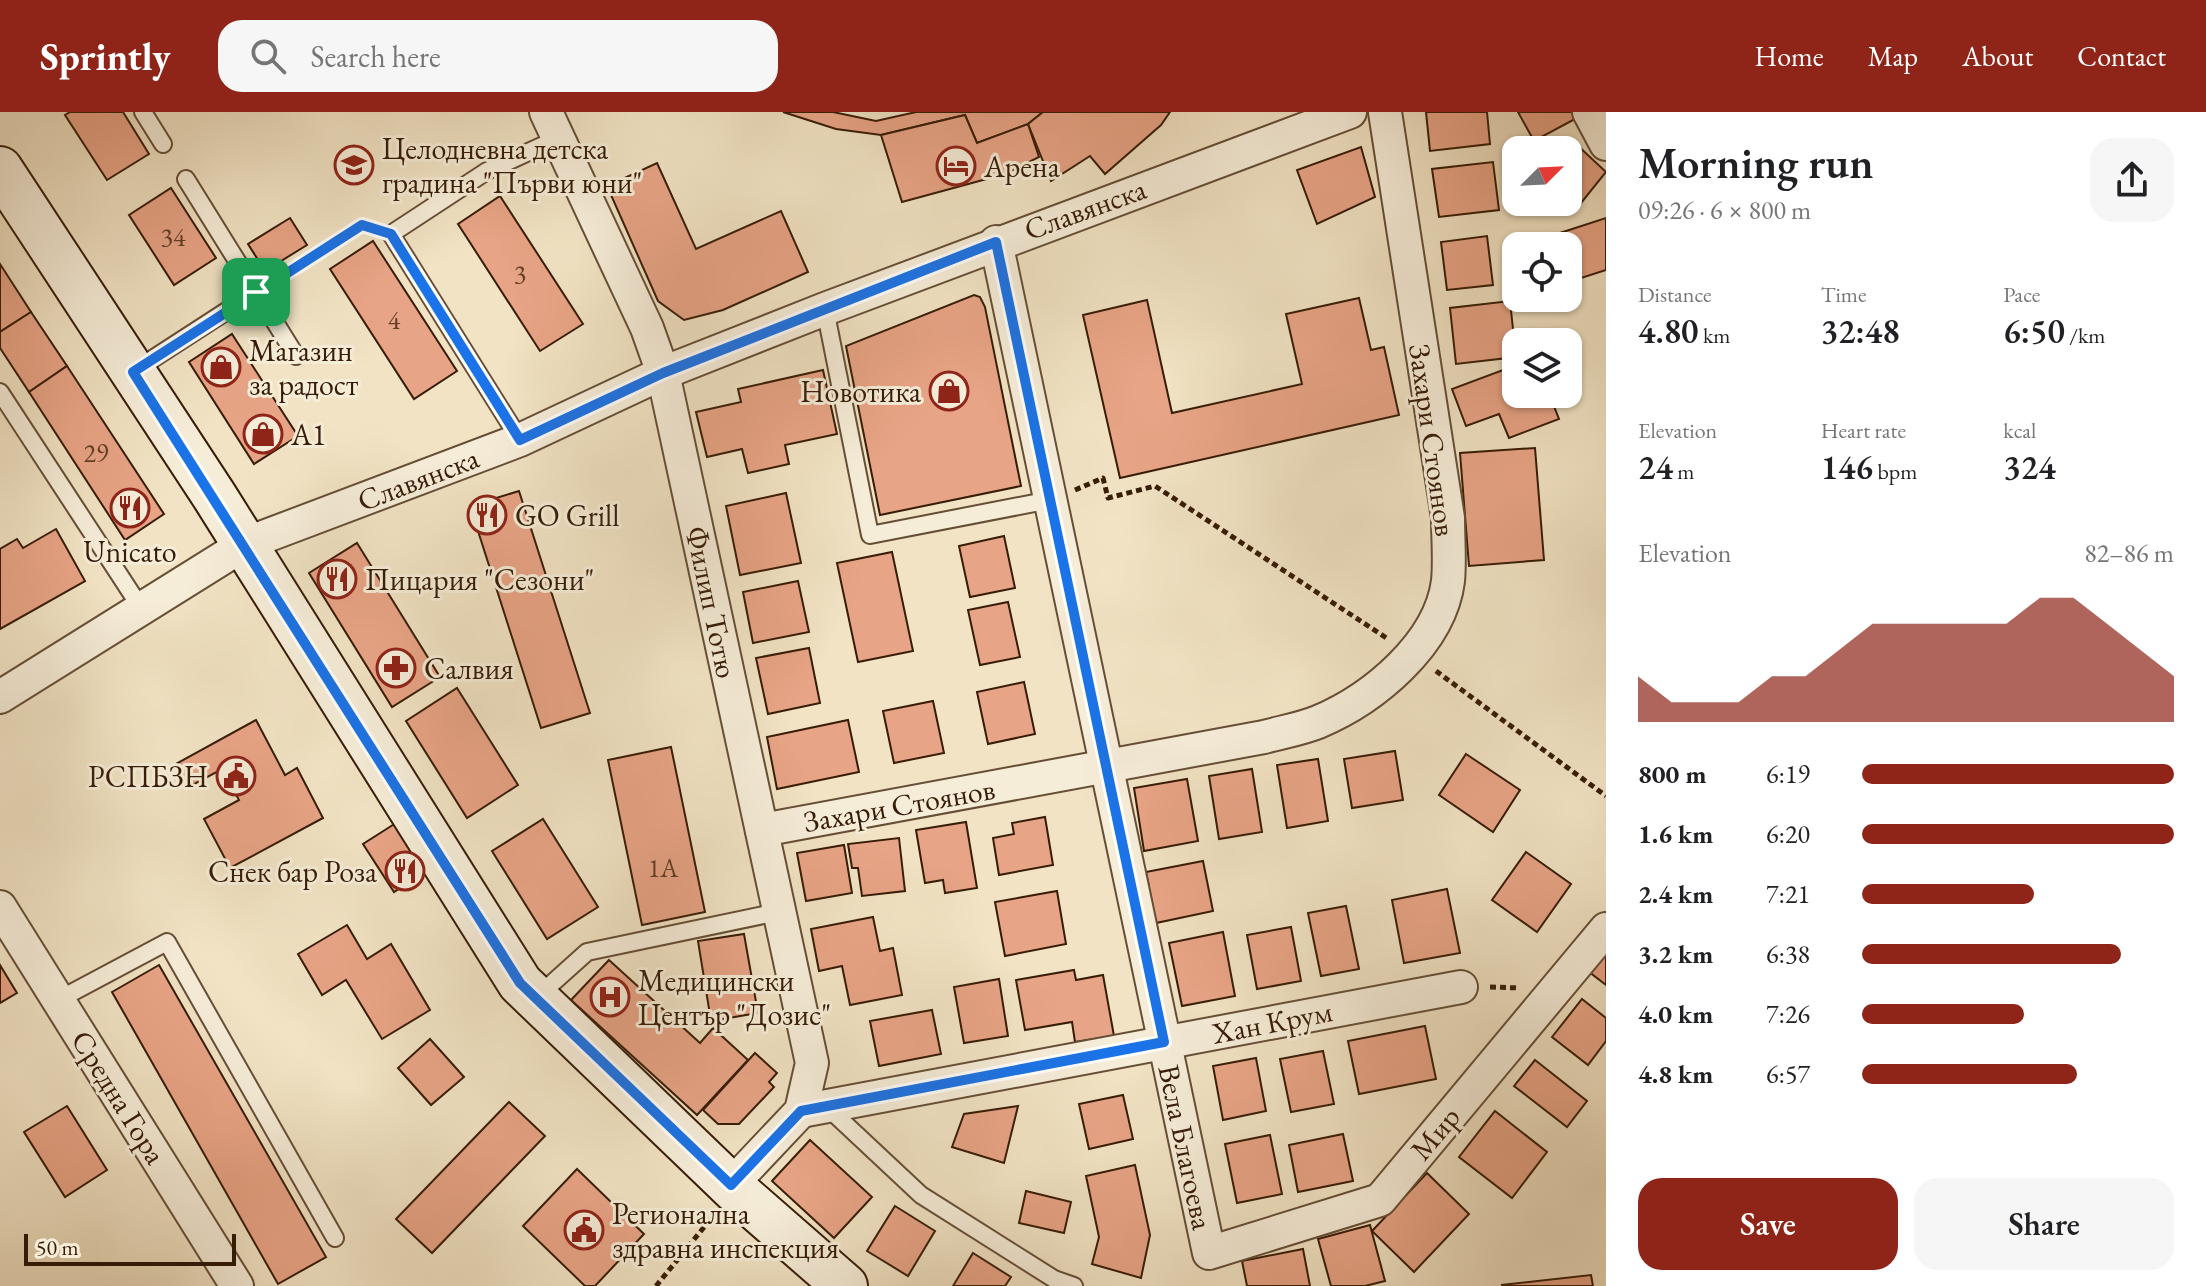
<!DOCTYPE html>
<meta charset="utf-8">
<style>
body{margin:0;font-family:"EB Garamond",serif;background:#f6f6f6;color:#202124;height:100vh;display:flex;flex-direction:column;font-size:30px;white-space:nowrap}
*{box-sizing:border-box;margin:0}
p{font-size:26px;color:#757577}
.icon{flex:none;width:44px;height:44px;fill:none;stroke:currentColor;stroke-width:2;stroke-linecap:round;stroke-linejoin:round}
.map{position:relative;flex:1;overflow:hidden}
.drawer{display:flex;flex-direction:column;background:#fff;width:600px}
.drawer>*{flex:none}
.needle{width:52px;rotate:66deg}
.controls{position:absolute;left:1502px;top:24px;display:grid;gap:16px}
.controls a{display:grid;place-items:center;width:80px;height:80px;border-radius:16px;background:#fff;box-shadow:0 2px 6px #0004;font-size:40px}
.scale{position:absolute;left:24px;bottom:20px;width:212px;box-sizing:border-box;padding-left:8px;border:4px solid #371c06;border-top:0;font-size:22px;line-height:28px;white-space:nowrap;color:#371c06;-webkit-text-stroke:6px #f6edd9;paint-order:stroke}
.pin{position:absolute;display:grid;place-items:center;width:68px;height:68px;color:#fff;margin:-34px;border-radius:16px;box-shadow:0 4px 12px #0006}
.round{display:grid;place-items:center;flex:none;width:84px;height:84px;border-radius:24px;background:#f6f6f6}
.headline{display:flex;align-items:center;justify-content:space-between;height:136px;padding:0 32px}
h1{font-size:44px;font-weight:600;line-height:60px}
.metrics{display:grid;grid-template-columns:repeat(3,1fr);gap:12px;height:136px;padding:8px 32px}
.metrics div{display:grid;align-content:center}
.metrics b{font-size:34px;font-weight:600}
.metrics small{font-size:22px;font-weight:400}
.metrics p{font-size:22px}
.chart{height:224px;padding:16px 32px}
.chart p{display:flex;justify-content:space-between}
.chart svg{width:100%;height:144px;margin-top:8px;fill:#8f2418;opacity:.7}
.cta{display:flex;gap:16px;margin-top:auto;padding:16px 32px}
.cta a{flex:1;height:92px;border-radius:24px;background:#8f2418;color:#fff;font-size:32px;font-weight:600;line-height:92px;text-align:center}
.cta a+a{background:#f6f6f6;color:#202124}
ul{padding:0 32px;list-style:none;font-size:26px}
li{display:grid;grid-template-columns:128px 96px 1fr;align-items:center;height:60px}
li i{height:20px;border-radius:10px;background:#8f2418}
header{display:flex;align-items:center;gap:48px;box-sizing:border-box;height:112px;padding:0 40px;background:#8f2418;color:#fff}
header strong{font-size:38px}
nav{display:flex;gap:44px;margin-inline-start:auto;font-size:28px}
.search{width:560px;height:72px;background:#f6f6f6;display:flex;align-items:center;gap:20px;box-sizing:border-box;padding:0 28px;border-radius:24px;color:#757577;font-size:30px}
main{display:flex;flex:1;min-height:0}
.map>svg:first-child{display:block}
</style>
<header>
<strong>Sprintly</strong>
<div class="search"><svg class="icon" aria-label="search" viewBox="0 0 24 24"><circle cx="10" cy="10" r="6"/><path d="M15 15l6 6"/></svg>Search here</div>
<nav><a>Home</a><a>Map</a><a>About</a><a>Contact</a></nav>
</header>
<main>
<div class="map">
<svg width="1606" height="1174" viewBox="0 0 1606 1174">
<rect width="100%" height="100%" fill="#f1e3c4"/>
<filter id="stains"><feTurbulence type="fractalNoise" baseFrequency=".0025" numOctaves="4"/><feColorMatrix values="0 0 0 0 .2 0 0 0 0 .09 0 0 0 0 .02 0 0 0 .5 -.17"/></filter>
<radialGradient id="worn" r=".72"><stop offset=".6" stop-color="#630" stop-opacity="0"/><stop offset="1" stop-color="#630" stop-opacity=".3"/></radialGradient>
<!-- building -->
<g fill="#e8a486" stroke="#371c06" stroke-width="2">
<polygon points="70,0 123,0 149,42 107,68 65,3"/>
<polygon points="783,0 833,0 876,9 916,0 1043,0 1028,12 977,31 965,3 881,23 836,17"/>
<polygon points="1043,0 1170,0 1161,13 1105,62 1090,44 1051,69 1028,12"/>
<polygon points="1426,0 1487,0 1490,32 1430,39"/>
<polygon points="1518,0 1572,0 1575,7 1534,29"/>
<polygon points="965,3 977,31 1028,12 1039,45 1005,62 902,90 881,23"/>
<polygon points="1575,31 1606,60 1577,96 1568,87 1568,38"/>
<polygon points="1361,35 1375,85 1317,112 1297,58"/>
<polygon points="1493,50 1499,98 1439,105 1432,57"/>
<polygon points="657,51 696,137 781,99 808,160 723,198 684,208 658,189 607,74"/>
<polygon points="171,76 216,146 174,173 129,103"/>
<polygon points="500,84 583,212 540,239 458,112"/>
<polygon points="290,106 307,133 265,159 248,132"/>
<polygon points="1606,106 1606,158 1575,168 1568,134 1564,134 1560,121"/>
<polygon points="1487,124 1493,173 1447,178 1441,130"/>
<polygon points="373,129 457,259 414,287 330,157"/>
<polygon points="0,152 31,200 0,220"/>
<polygon points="974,183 980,185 985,195 1021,374 880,403 846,234"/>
<polygon points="1359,186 1371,238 1384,235 1399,303 1120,366 1083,203 1147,188 1172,301 1302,272 1286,202"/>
<polygon points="1510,189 1516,245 1456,252 1450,196"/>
<polygon points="31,200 67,254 29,280 0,236 0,220"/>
<polygon points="232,222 298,324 254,352 189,250"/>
<polygon points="67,254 164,402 125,428 29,280"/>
<polygon points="823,258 837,322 785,333 789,352 748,361 742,337 707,345 696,300 741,290 738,277"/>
<polygon points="1503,258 1509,273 1516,270 1516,282 1549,282 1559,307 1509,326 1499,302 1466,314 1452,277"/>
<polygon points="1535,336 1544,448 1469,454 1460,341"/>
<polygon points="519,379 590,601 541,616 470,394"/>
<polygon points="786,381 801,451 740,463 726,394"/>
<polygon points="56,417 85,469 0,517 0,437 17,427 23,436"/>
<polygon points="1004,424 1015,476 970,485 959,434"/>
<polygon points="357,431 440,565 392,595 309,461"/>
<polygon points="892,440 913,539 858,550 837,451"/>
<polygon points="798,469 809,520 753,531 743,480"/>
<polygon points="1008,490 1020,545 980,553 968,498"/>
<polygon points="809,536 820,591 768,602 756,546"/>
<polygon points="1024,570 1035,622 988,632 977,580"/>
<polygon points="457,576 518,673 467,706 406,609"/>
<polygon points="933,589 944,641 894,651 883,599"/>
<polygon points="256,608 285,663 297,656 323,706 230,756 204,707 239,688 222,657 187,676 174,653"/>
<polygon points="848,608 859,660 777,677 767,625"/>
<polygon points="671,635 705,800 642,813 608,648"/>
<polygon points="1395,639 1403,688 1352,696 1344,647"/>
<polygon points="1466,642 1520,678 1493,720 1439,683"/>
<polygon points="1318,647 1328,709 1287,716 1277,653"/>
<polygon points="1252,657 1262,720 1219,727 1209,664"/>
<polygon points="1187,667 1198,729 1144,739 1134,676"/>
<polygon points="1045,705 1053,753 999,763 993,726 1014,722 1012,711"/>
<polygon points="543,707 598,795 547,827 492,739"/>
<polygon points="399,709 430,756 394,780 363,732"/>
<polygon points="966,710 977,776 945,781 943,768 925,771 916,718"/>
<polygon points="899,726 905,779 862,784 858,756 852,756 848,732"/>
<polygon points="844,733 852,781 806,789 797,741"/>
<polygon points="1526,740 1571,772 1537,820 1492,788"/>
<polygon points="1203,749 1213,799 1156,811 1146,760"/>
<polygon points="1447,777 1460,841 1404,851 1392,788"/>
<polygon points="1057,779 1066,832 1005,844 995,790"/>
<polygon points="1346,794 1359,857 1321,864 1308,801"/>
<polygon points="873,805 880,839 893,836 902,883 850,893 842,854 819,859 811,817"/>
<polygon points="347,813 367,847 391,832 430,898 382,927 346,868 322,883 298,842"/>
<polygon points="1291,815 1301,869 1257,877 1247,823"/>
<polygon points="1223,820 1235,884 1182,894 1169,831"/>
<polygon points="744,822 758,901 711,909 698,829"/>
<polygon points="1606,826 1606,873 1584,856"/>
<polygon points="609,848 700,931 713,916 748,948 697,1003 571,888"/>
<polygon points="0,853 17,881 0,891"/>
<polygon points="159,853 326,1145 278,1172 112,880"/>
<polygon points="1074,858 1076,868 1103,863 1114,924 1075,930 1072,910 1025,918 1016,868"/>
<polygon points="999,867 1008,924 964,931 954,875"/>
<polygon points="1582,887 1606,906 1606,929 1588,953 1552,925"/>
<polygon points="932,898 941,942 879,954 870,909"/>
<polygon points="1425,914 1436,967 1359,982 1348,929"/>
<polygon points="430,927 464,965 431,993 398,956"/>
<polygon points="1323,939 1334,992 1291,1000 1280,947"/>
<polygon points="755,941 777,961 769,970 774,975 739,1012 718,1012 703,998"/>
<polygon points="1256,946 1266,999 1223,1008 1213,954"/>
<polygon points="1535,948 1587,989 1567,1015 1514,974"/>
<polygon points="1123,983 1133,1027 1089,1037 1079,992"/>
<polygon points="509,990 545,1024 432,1141 396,1107"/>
<polygon points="67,994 107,1058 65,1085 24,1020"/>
<polygon points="1018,994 1004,1051 952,1035 964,1002"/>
<polygon points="1495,999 1547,1040 1512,1086 1459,1045"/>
<polygon points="1343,1022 1353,1069 1298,1080 1289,1033"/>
<polygon points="1270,1023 1282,1082 1237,1091 1225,1032"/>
<polygon points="810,1028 872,1085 834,1126 772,1069"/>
<polygon points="1135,1053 1150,1123 1141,1166 1092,1152 1099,1125 1086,1064"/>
<polygon points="577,1057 644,1122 595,1174 585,1174 523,1114"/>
<polygon points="1427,1061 1469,1102 1414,1160 1372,1119"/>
<polygon points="1026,1079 1071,1090 1064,1121 1019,1111"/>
<polygon points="895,1094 935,1119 908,1164 867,1139"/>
<polygon points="1370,1113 1385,1169 1365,1174 1331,1174 1318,1127"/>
<polygon points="1303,1137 1310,1174 1247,1174 1242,1149"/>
<polygon points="973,1141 1011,1165 1005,1174 953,1174"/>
<polygon points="1591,1163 1593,1174 1502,1174 1502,1173"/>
</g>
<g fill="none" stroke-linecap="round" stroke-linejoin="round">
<defs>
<g id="lane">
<polyline points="143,0 163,32"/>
<polyline points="186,67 296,244"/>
<polyline points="825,197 870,423 1050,388"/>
<polyline points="134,259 256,180"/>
<polyline points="0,280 141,496"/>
<polyline points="520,328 391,122 487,59 559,26"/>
<polyline points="538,884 587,840 778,800"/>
<polyline points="58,888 167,830 335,1126"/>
<polyline points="827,995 921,1083 1054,1167 1074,1174"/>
</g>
<g id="street">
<polyline points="546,0 647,216 663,261 812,951 801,999 731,1073"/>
<polyline points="1589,0 1606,32"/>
<polyline points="996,130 1209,1141 1380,1088 1606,817"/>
<polyline points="0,585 245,432 520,328 663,261 825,197 1350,0"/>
<path d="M762,718l502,-93c18,-5 37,-8 54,-15 55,-23 122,-78 130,-141 2,-21 0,-42 0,-63l-63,-406"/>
<polyline points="0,795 237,1174"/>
<polyline points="801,999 1461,875"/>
</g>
<polyline id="secondary" points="0,57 215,385 520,871 735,1078 845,1174"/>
</defs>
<!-- lane casing -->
<use href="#lane" stroke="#664e36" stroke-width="20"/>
<!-- street casing -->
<use href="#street" stroke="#664e36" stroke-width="36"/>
<!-- secondary casing -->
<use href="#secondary" stroke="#371c06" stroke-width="48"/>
<!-- path -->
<g stroke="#371c06" stroke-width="5" stroke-dasharray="6 4" stroke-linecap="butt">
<polyline points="273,169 362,113 371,115"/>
<polyline points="1075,378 1103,366 1108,386 1155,374 1388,527"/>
<polyline points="1436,559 1606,684"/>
<polyline points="1490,875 1520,876"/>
<polyline points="656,1174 714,1103"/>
</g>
<!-- lane -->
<use href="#lane" stroke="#f6edd9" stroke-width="16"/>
<!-- street -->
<use href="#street" stroke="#f6edd9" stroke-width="32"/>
<!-- secondary -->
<use href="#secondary" stroke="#f6edd9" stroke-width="44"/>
</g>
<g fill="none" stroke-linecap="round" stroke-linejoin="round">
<defs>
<polygon id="route" points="362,113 391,122 520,328 663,261 996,130 1164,930 801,999 731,1073 520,871 133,260"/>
</defs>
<!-- route casing -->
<use href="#route" stroke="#fff" stroke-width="16"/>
<!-- route -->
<use href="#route" stroke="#1a73e8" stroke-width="10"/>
</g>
<!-- icons -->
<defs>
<symbol id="school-ring" viewBox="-11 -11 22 22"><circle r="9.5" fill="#f6edd9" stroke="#8f2418" stroke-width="1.5"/><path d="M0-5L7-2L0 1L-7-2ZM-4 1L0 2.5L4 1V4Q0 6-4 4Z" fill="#8f2418"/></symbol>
<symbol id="hotel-ring" viewBox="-11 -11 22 22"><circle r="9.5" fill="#f6edd9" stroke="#8f2418" stroke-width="1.5"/><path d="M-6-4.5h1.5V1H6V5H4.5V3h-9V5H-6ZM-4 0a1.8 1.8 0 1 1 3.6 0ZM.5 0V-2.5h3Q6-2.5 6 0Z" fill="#8f2418"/></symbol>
<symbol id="shop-ring" viewBox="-11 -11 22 22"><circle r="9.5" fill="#f6edd9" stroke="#8f2418" stroke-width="1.5"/><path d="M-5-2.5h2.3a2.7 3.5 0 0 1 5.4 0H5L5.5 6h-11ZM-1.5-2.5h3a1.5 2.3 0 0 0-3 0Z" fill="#8f2418"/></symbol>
<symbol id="restaurant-ring" viewBox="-11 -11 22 22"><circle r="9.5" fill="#f6edd9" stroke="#8f2418" stroke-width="1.5"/><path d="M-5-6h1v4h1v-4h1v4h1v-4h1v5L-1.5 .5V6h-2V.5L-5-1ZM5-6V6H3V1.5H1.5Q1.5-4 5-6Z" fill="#8f2418"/></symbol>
<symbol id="pharmacy-ring" viewBox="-11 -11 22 22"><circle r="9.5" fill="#f6edd9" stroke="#8f2418" stroke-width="1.5"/><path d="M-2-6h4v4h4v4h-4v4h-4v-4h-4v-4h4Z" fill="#8f2418"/></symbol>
<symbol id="civic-ring" viewBox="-11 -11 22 22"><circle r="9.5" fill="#f6edd9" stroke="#8f2418" stroke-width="1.5"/><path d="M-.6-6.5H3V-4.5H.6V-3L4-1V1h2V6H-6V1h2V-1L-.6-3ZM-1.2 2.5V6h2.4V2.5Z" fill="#8f2418"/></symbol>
<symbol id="hospital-ring" viewBox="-11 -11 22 22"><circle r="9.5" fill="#f6edd9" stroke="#8f2418" stroke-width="1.5"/><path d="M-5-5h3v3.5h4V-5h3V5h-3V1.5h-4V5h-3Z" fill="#8f2418"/></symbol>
</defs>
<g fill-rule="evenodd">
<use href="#school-ring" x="332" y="31" width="44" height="44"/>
<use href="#hotel-ring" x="934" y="32" width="44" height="44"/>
<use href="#shop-ring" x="199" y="233" width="44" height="44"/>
<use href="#shop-ring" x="927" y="257" width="44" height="44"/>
<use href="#shop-ring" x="241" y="300" width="44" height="44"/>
<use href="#restaurant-ring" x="108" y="374" width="44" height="44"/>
<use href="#restaurant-ring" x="465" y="381" width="44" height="44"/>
<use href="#restaurant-ring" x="315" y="445" width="44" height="44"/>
<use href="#pharmacy-ring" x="374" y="534" width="44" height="44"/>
<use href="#civic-ring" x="214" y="642" width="44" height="44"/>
<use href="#restaurant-ring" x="383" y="737" width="44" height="44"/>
<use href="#hospital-ring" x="588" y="863" width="44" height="44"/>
<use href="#civic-ring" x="562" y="1096" width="44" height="44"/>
</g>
<g text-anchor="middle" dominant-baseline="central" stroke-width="6" stroke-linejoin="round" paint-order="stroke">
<!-- number labels -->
<g font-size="26" fill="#633e26">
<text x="173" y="125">34</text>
<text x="520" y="162">3</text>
<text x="394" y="208">4</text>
<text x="96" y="341">29</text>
<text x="663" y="756">1А</text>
</g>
<!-- poi labels -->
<g font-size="30" fill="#371c06" stroke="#f6edd9" text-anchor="start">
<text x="382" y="36">Целодневна детска<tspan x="382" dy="34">градина "Първи юни"</tspan></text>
<text x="984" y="54">Арена</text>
<text x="249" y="238">Магазин<tspan x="249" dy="34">за радост</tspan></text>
<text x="921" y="279" text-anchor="end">Новотика</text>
<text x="291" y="322">A1</text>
<text x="515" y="403">GO Grill</text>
<text x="130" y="439" text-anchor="middle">Unicato</text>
<text x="365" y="467">Пицария "Сезони"</text>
<text x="424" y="556">Салвия</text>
<text x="208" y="664" text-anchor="end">РСПБЗН</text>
<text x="377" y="759" text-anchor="end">Снек бар Роза</text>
<text x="638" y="868">Медицински<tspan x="638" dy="34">Център "Дозис"</tspan></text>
<text x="612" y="1101">Регионална<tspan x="612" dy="34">здравна инспекция</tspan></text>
</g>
<!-- street labels -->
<g font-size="30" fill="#371c06" stroke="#f6edd9">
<text transform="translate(1085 97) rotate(-20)">Славянска</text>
<text transform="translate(1433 328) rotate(82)">Захари Стоянов</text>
<text transform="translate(418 367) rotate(-21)">Славянска</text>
<text transform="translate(712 490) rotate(78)">Филип Тотю</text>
<text transform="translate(899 693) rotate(-10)">Захари Стоянов</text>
<text transform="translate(1272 910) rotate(-11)">Хан Крум</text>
<text transform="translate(119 985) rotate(58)">Средна Гора</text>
<text transform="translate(1435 1021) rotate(-50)">Мир</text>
<text transform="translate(1186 1035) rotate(78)">Вела Благоева</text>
</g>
</g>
<rect width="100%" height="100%" filter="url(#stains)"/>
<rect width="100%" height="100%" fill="url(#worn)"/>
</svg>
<div class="controls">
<a><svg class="needle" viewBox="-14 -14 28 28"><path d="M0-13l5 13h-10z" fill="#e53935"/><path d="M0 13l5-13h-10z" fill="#757577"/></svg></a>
<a><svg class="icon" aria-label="locate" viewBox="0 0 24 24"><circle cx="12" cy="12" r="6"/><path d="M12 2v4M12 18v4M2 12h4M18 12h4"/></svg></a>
<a><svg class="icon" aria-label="layers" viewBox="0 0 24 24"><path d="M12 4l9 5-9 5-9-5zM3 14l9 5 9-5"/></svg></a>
</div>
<div class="scale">50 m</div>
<div class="pin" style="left:256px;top:180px;background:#1e9e55"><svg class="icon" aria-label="arrive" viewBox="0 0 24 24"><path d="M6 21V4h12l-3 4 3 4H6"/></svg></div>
</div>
<section class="drawer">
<div class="headline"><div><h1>Morning run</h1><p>09:26 · 6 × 800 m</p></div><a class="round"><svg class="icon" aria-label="share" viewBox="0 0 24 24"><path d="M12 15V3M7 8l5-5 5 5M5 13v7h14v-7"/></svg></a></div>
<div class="metrics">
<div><p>Distance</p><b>4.80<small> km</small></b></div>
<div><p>Time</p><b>32:48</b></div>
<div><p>Pace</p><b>6:50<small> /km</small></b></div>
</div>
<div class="metrics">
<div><p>Elevation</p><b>24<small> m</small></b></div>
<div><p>Heart rate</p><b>146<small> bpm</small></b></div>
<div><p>kcal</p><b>324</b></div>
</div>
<div class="chart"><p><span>Elevation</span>82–86 m</p>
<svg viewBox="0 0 160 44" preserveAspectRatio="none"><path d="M0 44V30L10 38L20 38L30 38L40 30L50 30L60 22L70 14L80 14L90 14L100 14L110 14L120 6L130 6L140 14L150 22L160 30V44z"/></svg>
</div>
<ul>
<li><b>800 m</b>6:19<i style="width:100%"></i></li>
<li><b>1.6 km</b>6:20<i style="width:100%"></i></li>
<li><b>2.4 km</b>7:21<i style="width:55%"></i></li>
<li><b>3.2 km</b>6:38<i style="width:83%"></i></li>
<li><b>4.0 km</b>7:26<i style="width:52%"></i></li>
<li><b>4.8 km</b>6:57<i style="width:69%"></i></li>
</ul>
<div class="cta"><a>Save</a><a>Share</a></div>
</section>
</main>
